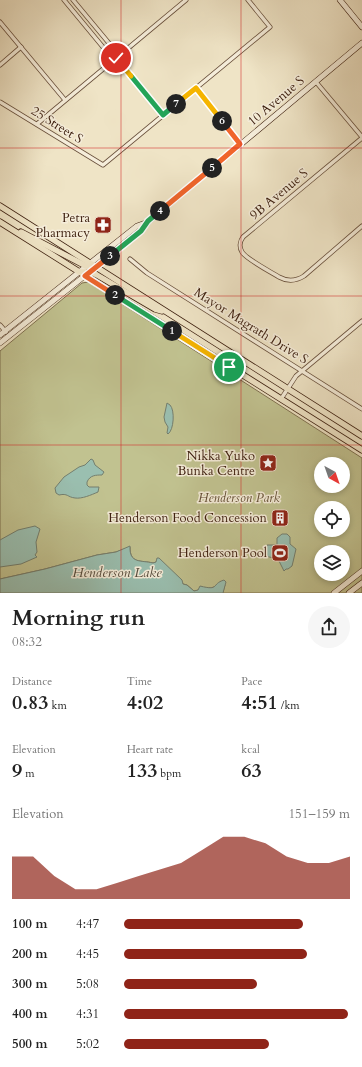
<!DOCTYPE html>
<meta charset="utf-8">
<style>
body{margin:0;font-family:Cardo,serif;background:#f6f6f6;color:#222;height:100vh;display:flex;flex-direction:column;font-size:15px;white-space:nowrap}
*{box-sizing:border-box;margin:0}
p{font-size:13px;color:#767676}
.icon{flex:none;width:22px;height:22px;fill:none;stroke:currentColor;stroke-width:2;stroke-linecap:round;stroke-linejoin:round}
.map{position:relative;height:593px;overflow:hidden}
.side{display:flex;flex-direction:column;background:#fff;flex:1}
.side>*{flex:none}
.needle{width:26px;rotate:140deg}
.buttons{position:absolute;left:314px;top:457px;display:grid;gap:8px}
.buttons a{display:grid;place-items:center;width:36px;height:36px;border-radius:50%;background:#fff;box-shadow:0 2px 6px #0003;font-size:20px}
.pin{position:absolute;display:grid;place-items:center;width:34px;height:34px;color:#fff;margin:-17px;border:2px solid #fff;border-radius:50%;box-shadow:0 1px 4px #0007}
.km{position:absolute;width:20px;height:20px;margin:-10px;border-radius:50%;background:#222;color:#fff;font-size:11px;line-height:20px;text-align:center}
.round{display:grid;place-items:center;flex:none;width:42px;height:42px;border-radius:21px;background:#f6f6f6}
.headline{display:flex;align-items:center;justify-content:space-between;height:68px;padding:0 12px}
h1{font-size:22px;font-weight:800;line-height:30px}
.metrics{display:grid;grid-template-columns:repeat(3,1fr);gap:6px;height:68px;padding:4px 12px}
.metrics div{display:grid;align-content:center}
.metrics b{font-size:20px;font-weight:800}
.metrics small{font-size:11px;font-weight:400}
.metrics p{font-size:11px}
.chart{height:112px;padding:8px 12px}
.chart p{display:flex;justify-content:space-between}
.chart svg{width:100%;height:72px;margin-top:4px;fill:#8f2418;opacity:.7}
ul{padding:0 12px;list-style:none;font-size:13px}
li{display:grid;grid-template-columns:64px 48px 1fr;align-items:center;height:30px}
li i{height:10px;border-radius:5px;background:#8f2418}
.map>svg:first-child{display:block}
</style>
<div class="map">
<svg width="362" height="593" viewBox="0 0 362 593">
<rect width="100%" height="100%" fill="#efe4c6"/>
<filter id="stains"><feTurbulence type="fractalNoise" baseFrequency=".005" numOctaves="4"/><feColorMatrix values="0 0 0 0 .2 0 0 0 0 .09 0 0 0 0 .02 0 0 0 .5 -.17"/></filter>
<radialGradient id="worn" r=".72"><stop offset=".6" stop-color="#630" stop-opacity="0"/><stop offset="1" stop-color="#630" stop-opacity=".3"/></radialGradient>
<!-- green -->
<path fill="#c1c290" stroke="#7e704f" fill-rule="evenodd" d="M88,282l274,176v135h-139l1,-5 1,-3 -4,-4c-7,8 -11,8 -21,6l-1,3 -5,1 -7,-6 -4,-1 -27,-22 -3,1c-13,-3 -23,1 -23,-16l-14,5 -19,3 -52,14 -45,10v-228l82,-68zM321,464h22v22h-22zM321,508h22v22h-22zM321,552h22v22h-22z"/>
<!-- water -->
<g fill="#9abfb0" stroke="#747f6f">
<path d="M167,403l3,2c5,5 4,25 -2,29l-1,-1 1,-6 -3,-5 -1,-5z"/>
<path d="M91,459l2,1 2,5 9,7 -2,3c-6,0 -12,0 -15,7v3l2,2h10l-1,5c-7,3 -16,7 -23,6 -8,-1 -7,-5 -16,-3l-3,-2 -1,-5 9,-11 15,-10 6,-2z"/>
<polygon points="35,526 40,529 36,542 37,552 35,555 37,557 21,564 0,567 0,540 18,530"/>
<polygon points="282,534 287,534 290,537 290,544 296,549 293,562 292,566 288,569 286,569 284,571 278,559 265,556 267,545 277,545 277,538"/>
<path d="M130,546c-1,18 11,14 23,17l3,-1 1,-4h2l23,22 1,4 4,1 7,6 4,-1 2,-4c20,5 11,-2 24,-6l2,2 -3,11h-223v-14l45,-10 52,-14 19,-3z"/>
</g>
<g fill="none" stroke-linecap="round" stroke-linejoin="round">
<defs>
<g id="street">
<polyline points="64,0 107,52 116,58 163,115"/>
<polyline points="73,0 113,48 116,58"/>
<polyline points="0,22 65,100"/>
<polyline points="0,65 21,47"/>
<polyline points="316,82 362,137"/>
<polyline points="196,88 241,144"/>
<polyline points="0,102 103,165 270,27 248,0"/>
<polyline points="37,124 186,0"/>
<path d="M362,138l-119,99c-3,4 -4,10 -1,15 4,7 29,20 37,25 9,5 17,4 25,-1l58,-50"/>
<polyline points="130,259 147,273 362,409"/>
<polyline points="0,325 6,332"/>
<polyline points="281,399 296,376 362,321"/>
</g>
<g id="secondary">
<polyline points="340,0 362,27"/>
<polyline points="93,269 141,231 149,221 362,43"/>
<polyline points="0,335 137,226 148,222"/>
<polyline points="0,343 87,274"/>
<polyline points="334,593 362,571"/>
<polyline points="349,593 362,583"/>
</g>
<g id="primary">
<polyline points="0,206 362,436"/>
<polyline points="0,222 362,450"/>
<polyline points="21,232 86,266 94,267"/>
<polyline points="79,272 91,272 97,275 155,309 162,311"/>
</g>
</defs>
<!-- street casing -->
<use href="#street" stroke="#69503c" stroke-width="5"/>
<!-- secondary casing -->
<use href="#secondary" stroke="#3c1e0e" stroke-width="6"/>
<!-- primary casing -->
<use href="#primary" stroke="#3c1e0e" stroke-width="7"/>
<!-- street -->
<use href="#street" stroke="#f5edda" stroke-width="3.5"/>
<!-- secondary -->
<use href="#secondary" stroke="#f5edda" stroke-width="5"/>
<!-- primary -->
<use href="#primary" stroke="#efe4c6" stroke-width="5.5"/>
</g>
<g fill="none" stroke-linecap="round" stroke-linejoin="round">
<defs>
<polyline id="split-1" points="172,331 229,367"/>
<polyline id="split-2" points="115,295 172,331"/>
<polyline id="split-3" points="110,256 85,276 115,295"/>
<polyline id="split-4" points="110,256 141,231 148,221 160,211"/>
<polyline id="split-5" points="160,211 212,168"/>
<polyline id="split-6" points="212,168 240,144 222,121"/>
<polyline id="split-7" points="176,104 196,88 222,121"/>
<polyline id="split-8" points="131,76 163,115 176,104"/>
<polyline id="split-9" points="116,58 131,76"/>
</defs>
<!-- split-1 casing -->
<use href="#split-1" stroke="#fff" stroke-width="8"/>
<!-- split-2 casing -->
<use href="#split-2" stroke="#fff" stroke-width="8"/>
<!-- split-3 casing -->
<use href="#split-3" stroke="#fff" stroke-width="8"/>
<!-- split-4 casing -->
<use href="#split-4" stroke="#fff" stroke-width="8"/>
<!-- split-5 casing -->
<use href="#split-5" stroke="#fff" stroke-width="8"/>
<!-- split-6 casing -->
<use href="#split-6" stroke="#fff" stroke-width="8"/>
<!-- split-7 casing -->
<use href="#split-7" stroke="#fff" stroke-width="8"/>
<!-- split-8 casing -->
<use href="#split-8" stroke="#fff" stroke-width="8"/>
<!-- split-9 casing -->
<use href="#split-9" stroke="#fff" stroke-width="8"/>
<!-- split-1 -->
<use href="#split-1" stroke="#f5b400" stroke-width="5"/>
<!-- split-2 -->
<use href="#split-2" stroke="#22a559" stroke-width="5"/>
<!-- split-3 -->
<use href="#split-3" stroke="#f0652b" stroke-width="5"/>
<!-- split-4 -->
<use href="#split-4" stroke="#22a559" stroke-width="5"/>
<!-- split-5 -->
<use href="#split-5" stroke="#f0652b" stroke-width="5"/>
<!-- split-6 -->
<use href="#split-6" stroke="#f0652b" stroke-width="5"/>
<!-- split-7 -->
<use href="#split-7" stroke="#f5b400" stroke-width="5"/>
<!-- split-8 -->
<use href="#split-8" stroke="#22a559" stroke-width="5"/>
<!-- split-9 -->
<use href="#split-9" stroke="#f5b400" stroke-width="5"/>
</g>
<!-- grid -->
<path fill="none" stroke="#d62828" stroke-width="1" stroke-opacity="0.55" d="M121,0v593M241,0v593M0,148h362M0,296h362M0,445h362"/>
<!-- icons -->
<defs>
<symbol id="pharmacy-square" viewBox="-11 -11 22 22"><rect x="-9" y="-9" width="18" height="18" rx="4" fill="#8f2418" stroke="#f5edda"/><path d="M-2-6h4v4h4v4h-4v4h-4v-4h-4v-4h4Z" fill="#fff"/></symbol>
<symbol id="sight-square" viewBox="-11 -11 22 22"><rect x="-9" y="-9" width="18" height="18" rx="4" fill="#8f2418" stroke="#f5edda"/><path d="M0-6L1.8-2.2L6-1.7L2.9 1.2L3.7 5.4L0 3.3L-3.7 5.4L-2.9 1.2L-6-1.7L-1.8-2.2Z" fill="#fff"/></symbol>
<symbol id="building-square" viewBox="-11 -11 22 22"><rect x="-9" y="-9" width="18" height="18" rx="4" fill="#8f2418" stroke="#f5edda"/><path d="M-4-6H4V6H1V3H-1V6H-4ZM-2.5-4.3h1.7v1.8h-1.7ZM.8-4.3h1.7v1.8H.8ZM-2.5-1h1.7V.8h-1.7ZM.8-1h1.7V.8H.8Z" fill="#fff"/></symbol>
<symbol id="stadium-square" viewBox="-11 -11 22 22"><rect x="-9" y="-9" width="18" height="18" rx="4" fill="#8f2418" stroke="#f5edda"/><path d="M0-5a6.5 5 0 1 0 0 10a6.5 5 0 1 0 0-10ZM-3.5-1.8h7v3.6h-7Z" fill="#fff"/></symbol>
</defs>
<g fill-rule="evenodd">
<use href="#pharmacy-square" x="93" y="215" width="20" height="20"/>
<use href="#sight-square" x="258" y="453" width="20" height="20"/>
<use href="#building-square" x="270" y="508" width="20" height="20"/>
<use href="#stadium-square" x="270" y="543" width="20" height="20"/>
</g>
<g text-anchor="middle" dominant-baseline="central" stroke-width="3" stroke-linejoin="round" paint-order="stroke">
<!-- street labels -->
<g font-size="13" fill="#3c1e0e" stroke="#f5edda">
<text transform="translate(276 101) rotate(-40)">10 Avenue S</text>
<text transform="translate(57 125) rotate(32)">25 Street S</text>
<text transform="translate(279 194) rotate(-40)">9B Avenue S</text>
<text transform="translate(251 326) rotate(32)">Mayor Magrath Drive S</text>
</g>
<!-- poi labels -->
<g font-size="13" fill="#3c1e0e" stroke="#f5edda" text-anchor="end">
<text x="90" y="218">Petra<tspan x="90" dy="15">Pharmacy</tspan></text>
<text x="255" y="456">Nikka Yuko<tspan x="255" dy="15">Bunka Centre</tspan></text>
<text x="267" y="518">Henderson Food Concession</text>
<text x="267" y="553">Henderson Pool</text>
</g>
<!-- park labels -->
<g font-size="13" font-style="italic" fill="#644f35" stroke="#f5edda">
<text x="239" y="498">Henderson Park</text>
</g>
<!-- water labels -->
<g font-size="14" font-style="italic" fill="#584e3f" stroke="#f5edda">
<text x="117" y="572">Henderson Lake</text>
</g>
</g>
<rect width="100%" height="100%" filter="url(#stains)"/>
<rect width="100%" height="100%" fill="url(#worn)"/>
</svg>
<div class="buttons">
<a><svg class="needle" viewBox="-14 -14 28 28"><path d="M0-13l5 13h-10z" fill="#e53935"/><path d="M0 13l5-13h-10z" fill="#767676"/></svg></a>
<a><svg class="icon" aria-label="locate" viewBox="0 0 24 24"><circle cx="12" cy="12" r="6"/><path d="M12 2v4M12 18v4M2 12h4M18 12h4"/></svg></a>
<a><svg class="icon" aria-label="layers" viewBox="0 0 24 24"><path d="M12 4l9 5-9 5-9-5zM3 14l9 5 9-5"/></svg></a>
</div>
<div class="pin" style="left:229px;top:367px;background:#1e9e55"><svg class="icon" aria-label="arrive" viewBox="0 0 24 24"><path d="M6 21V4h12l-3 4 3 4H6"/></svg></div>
<div class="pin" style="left:116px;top:58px;background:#d93025"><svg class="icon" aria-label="check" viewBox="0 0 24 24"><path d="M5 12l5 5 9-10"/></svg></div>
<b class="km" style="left:172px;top:331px">1</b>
<b class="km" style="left:115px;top:295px">2</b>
<b class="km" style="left:110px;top:256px">3</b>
<b class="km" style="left:160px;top:211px">4</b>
<b class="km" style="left:212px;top:168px">5</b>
<b class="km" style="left:222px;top:121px">6</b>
<b class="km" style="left:176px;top:104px">7</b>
</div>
<section class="side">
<div class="headline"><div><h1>Morning run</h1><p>08:32</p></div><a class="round"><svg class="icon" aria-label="share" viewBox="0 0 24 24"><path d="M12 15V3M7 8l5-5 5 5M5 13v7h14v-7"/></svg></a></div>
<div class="metrics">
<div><p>Distance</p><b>0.83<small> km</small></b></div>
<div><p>Time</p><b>4:02</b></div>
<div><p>Pace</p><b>4:51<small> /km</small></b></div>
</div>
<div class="metrics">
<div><p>Elevation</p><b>9<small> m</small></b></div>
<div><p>Heart rate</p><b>133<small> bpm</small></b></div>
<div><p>kcal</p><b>63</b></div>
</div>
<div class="chart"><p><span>Elevation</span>151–159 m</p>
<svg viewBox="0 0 160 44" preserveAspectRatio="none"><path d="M0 44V18L10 18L20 30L30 38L40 38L50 34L60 30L70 26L80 22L90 14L100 6L110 6L120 10L130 18L140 22L150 22L160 18V44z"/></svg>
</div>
<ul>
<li><b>100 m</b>4:47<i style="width:79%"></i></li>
<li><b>200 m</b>4:45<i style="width:81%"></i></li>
<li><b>300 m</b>5:08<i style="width:59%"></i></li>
<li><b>400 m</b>4:31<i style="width:99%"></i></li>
<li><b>500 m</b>5:02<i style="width:64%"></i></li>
</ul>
</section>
